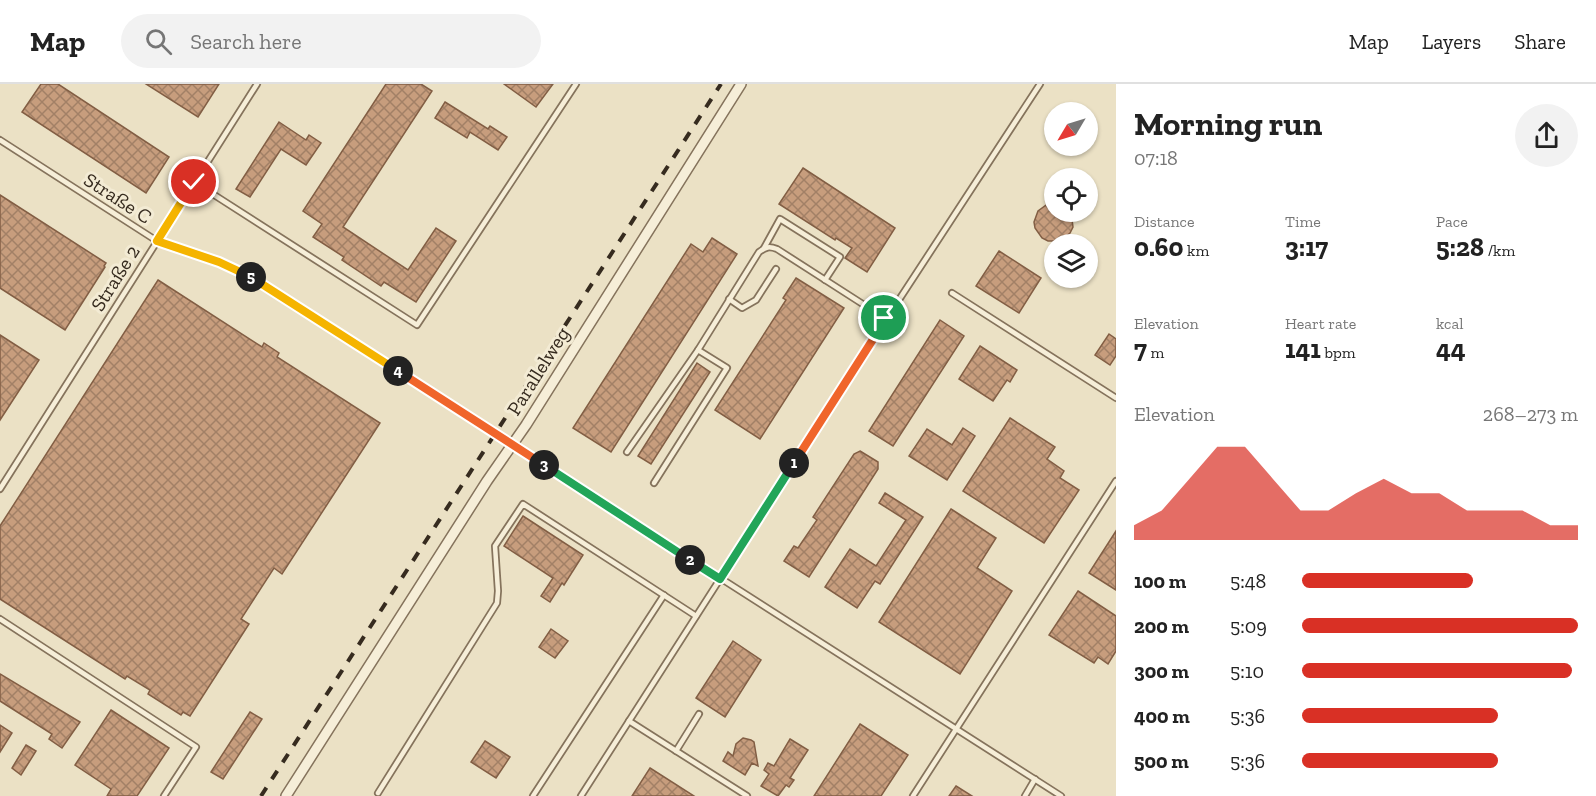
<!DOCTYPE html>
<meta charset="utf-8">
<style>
body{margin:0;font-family:"Zilla Slab",serif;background:#f2f2f2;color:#222;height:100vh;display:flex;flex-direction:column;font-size:22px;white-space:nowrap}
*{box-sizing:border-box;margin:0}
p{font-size:20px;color:#767676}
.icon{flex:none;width:33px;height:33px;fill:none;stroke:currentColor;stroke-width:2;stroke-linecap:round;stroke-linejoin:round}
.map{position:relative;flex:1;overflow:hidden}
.panel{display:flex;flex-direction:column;background:#fff;width:480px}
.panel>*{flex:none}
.needle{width:39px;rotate:232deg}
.controls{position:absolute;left:1044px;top:18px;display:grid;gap:12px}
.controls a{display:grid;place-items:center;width:54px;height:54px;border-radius:50%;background:#fff;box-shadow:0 2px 4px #0004;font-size:30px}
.pin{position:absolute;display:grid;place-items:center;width:51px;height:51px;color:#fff;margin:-26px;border:3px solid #fff;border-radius:50%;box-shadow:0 2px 6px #0007}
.km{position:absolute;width:30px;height:30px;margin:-15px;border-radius:50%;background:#222;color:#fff;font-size:16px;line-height:30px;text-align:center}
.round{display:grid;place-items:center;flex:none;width:63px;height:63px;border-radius:32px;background:#f2f2f2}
.headline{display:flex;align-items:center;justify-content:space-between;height:102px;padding:0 18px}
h1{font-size:33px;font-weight:700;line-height:45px}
.figures{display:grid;grid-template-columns:repeat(3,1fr);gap:9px;height:102px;padding:6px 18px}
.figures div{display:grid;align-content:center}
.figures b{font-size:26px;font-weight:700}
.figures small{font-size:16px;font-weight:400}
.figures p{font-size:16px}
.chart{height:168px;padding:12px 18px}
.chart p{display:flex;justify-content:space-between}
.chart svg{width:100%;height:108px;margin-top:6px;fill:#d93025;opacity:.7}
ul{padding:0 18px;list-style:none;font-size:20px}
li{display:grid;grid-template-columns:96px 72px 1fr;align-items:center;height:45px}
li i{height:15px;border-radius:8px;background:#d93025}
header{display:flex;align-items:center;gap:36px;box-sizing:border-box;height:84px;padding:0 30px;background:#fff;border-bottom:2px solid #e0e0e0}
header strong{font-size:28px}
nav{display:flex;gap:33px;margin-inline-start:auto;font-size:21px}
.search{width:420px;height:54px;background:#f2f2f2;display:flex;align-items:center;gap:15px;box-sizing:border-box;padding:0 21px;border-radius:33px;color:#767676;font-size:22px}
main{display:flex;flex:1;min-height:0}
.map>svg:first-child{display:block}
</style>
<header>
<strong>Map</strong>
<div class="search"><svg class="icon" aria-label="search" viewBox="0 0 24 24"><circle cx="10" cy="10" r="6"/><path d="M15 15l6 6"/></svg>Search here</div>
<nav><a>Map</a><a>Layers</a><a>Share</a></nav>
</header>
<main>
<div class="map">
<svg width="1116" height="712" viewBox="0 0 1116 712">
<defs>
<pattern id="building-cross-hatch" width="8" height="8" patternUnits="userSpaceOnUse" patternTransform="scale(1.5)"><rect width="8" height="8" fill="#c79d7d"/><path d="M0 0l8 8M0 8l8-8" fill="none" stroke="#a28066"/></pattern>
</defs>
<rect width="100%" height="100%" fill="#ebe1c5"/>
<!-- building -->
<g fill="url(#building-cross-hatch)" stroke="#825e44" stroke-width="1.5">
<polygon points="41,0 58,0 169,73 146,109 22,28"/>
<polygon points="146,0 219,0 198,33"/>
<polygon points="386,0 421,0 432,7 343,143 408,186 436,144 456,157 416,218 384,198 381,202 342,176 344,173 313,153 322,140 303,127"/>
<polygon points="504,0 553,0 536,23"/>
<polygon points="445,18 488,45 490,42 507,53 498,66 470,48 467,54 435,34"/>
<polygon points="279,38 306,56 309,51 321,59 306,81 281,65 250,113 236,105"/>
<polygon points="803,84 895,144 867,188 845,174 852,164 836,154 835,156 779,120"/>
<polygon points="0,111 106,179 104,182 105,183 65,246 0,204"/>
<polygon points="1049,119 1054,119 1054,128 1071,128 1073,143 1070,149 1060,157 1048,157 1042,154 1035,144 1034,138 1038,127"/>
<polygon points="712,154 737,170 611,368 573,344 691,160 703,168"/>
<polygon points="999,167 1041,194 1019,229 976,202"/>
<polygon points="796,194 844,224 760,355 715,326 786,216 783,214"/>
<polygon points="158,196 262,263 264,259 279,269 277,273 380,339 282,490 274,484 241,535 249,540 190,632 183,628 181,631 148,610 150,606 127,592 125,595 0,515 0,442"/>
<polygon points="940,236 964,252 893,362 869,347"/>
<polygon points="1109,250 1116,255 1116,272 1110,281 1095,271"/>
<polygon points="0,251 39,276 0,336"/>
<polygon points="980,262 1017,286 1010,298 1007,296 993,317 959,295"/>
<polygon points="697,279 710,288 651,380 638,372"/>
<polygon points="1010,334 1055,363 1047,375 1064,387 1060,394 1079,406 1044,459 963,407"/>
<polygon points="963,344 975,352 947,396 909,372 927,345 952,361"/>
<polygon points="860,367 878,378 878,385 809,493 784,477 794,462 798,464 817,436 813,433 854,370"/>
<polygon points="885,409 923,433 880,500 875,497 857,524 825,503 850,465 876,482 906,436 879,419"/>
<polygon points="951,425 996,454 977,484 1012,507 960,590 879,538"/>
<polygon points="523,432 583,471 564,501 562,499 550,518 541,512 553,494 504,462"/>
<polygon points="1116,447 1116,506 1089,489"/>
<polygon points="1078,507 1116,532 1116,567 1108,580 1098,573 1094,579 1049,551"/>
<polygon points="551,545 568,557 555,574 539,563"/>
<polygon points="733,557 761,576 725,633 696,614"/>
<polygon points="0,590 80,638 62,664 49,655 52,650 0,617"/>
<polygon points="111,626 169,664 137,712 107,712 111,705 75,681"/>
<polygon points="250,628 262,635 223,695 211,688"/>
<polygon points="860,640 908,671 881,712 814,712"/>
<polygon points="0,641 12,649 0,668"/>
<polygon points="743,654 751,656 754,658 758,682 752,679 745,691 723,677 728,668 733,672 736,660"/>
<polygon points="790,655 808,666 790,694 794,696 789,703 786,701 778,712 761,702 769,690 764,686 768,679 774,682"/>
<polygon points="485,657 510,673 496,694 471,678"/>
<polygon points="26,661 36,667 21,691 12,684"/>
<polygon points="650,684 694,712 632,712"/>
<polygon points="956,702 972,712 949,712"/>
</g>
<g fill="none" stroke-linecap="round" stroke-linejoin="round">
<defs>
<g id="service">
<polyline points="0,56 157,157 219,178 247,190 320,236"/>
<polyline points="194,98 417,241 576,0"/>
<polyline points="764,164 780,135 840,173 825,196"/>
<polyline points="952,209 1116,314"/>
<polyline points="729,215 742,224 756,216 776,185"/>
<path d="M627,368l71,-102 61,-98c7,-5 10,-6 18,-3l109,70"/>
<polyline points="654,399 727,284 698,266"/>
<polyline points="0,405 257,0"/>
<polyline points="617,428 1061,712"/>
<polyline points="0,535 196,663 164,712"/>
<polyline points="629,637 747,712"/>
<polyline points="676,667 699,630"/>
<polyline points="378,709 497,519 498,507 495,462 523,420 696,532"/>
<polyline points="533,712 664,511"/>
<polyline points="581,712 891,228 1040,0"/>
<polyline points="913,712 1116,397"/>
<polyline points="1025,712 1035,695"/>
</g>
<polyline id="minor" points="286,712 487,397 526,341 741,0"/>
</defs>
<!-- service casing -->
<use href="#service" stroke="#85735c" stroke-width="8"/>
<!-- minor casing -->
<use href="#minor" stroke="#85735c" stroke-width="12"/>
<!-- service -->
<use href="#service" stroke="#f6eed8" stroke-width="4.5"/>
<!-- minor -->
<use href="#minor" stroke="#f6eed8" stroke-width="9"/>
<!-- rail -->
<polyline stroke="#362b1f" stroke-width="4" stroke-dasharray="10 10" stroke-linecap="butt" points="261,712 721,0"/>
<defs>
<polyline id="service-bridge" points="320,236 617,428"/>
</defs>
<!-- service-bridge casing -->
<use href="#service-bridge" stroke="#85735c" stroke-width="8" stroke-linecap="butt"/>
<!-- service-bridge -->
<use href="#service-bridge" stroke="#f6eed8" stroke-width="4.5"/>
</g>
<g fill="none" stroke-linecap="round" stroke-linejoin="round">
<defs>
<polyline id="split-1" points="794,379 886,235 884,234"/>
<polyline id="split-2" points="690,476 720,495 794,379"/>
<polyline id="split-3" points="544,381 690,476"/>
<polyline id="split-4" points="398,287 544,381"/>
<polyline id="split-5" points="251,193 398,287"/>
<polyline id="split-6" points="194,98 157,157 219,178 251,193"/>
</defs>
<!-- split-1 casing -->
<use href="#split-1" stroke="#fff" stroke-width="12"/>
<!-- split-2 casing -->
<use href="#split-2" stroke="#fff" stroke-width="12"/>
<!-- split-3 casing -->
<use href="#split-3" stroke="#fff" stroke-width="12"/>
<!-- split-4 casing -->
<use href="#split-4" stroke="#fff" stroke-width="12"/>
<!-- split-5 casing -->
<use href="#split-5" stroke="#fff" stroke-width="12"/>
<!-- split-6 casing -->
<use href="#split-6" stroke="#fff" stroke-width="12"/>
<!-- split-1 -->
<use href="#split-1" stroke="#f0652b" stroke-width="8"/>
<!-- split-2 -->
<use href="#split-2" stroke="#22a559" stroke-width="8"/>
<!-- split-3 -->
<use href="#split-3" stroke="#22a559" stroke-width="8"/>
<!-- split-4 -->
<use href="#split-4" stroke="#f0652b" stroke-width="8"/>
<!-- split-5 -->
<use href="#split-5" stroke="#f5b400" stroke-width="8"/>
<!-- split-6 -->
<use href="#split-6" stroke="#f5b400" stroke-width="8"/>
</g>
<g text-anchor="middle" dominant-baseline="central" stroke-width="6" stroke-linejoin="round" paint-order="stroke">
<!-- street labels -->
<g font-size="20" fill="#362b1f" stroke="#f3ebd4">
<text transform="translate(118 114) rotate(33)">Straße C</text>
<text transform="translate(115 194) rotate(-58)">Straße 2</text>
<text transform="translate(538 287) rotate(-58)">Parallelweg</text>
</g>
</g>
</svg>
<div class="controls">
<a><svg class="needle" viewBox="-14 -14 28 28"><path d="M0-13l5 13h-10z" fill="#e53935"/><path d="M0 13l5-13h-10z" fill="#767676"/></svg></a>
<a><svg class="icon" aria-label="locate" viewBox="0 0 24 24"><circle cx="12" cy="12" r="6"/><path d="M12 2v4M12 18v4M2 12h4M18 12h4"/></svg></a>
<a><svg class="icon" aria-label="layers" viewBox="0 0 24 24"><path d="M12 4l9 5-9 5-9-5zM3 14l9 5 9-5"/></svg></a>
</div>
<div class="pin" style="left:884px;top:234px;background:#1e9e55"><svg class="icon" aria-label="arrive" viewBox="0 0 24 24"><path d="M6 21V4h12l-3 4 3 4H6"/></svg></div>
<div class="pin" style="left:194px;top:98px;background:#d93025"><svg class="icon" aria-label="check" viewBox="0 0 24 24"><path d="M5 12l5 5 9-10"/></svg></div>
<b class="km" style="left:794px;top:379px">1</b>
<b class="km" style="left:690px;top:476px">2</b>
<b class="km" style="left:544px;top:381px">3</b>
<b class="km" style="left:398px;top:287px">4</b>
<b class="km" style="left:251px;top:193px">5</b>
</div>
<section class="panel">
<div class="headline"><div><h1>Morning run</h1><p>07:18</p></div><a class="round"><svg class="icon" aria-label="share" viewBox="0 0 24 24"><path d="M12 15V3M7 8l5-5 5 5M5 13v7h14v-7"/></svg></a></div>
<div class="figures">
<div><p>Distance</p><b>0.60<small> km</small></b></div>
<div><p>Time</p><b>3:17</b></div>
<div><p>Pace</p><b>5:28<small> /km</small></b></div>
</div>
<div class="figures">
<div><p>Elevation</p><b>7<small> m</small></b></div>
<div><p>Heart rate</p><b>141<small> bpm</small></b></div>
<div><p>kcal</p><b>44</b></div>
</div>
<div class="chart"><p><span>Elevation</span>268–273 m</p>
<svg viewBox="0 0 160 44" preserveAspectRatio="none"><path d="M0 44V38L10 32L20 19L30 6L40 6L50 19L60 32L70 32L80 25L90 19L100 25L110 25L120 32L130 32L140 32L150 38L160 38V44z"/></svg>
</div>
<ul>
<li><b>100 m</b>5:48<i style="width:62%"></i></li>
<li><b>200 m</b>5:09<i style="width:100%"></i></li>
<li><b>300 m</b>5:10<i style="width:98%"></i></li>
<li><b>400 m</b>5:36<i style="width:71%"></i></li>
<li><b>500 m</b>5:36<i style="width:71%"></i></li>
</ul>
</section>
</main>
